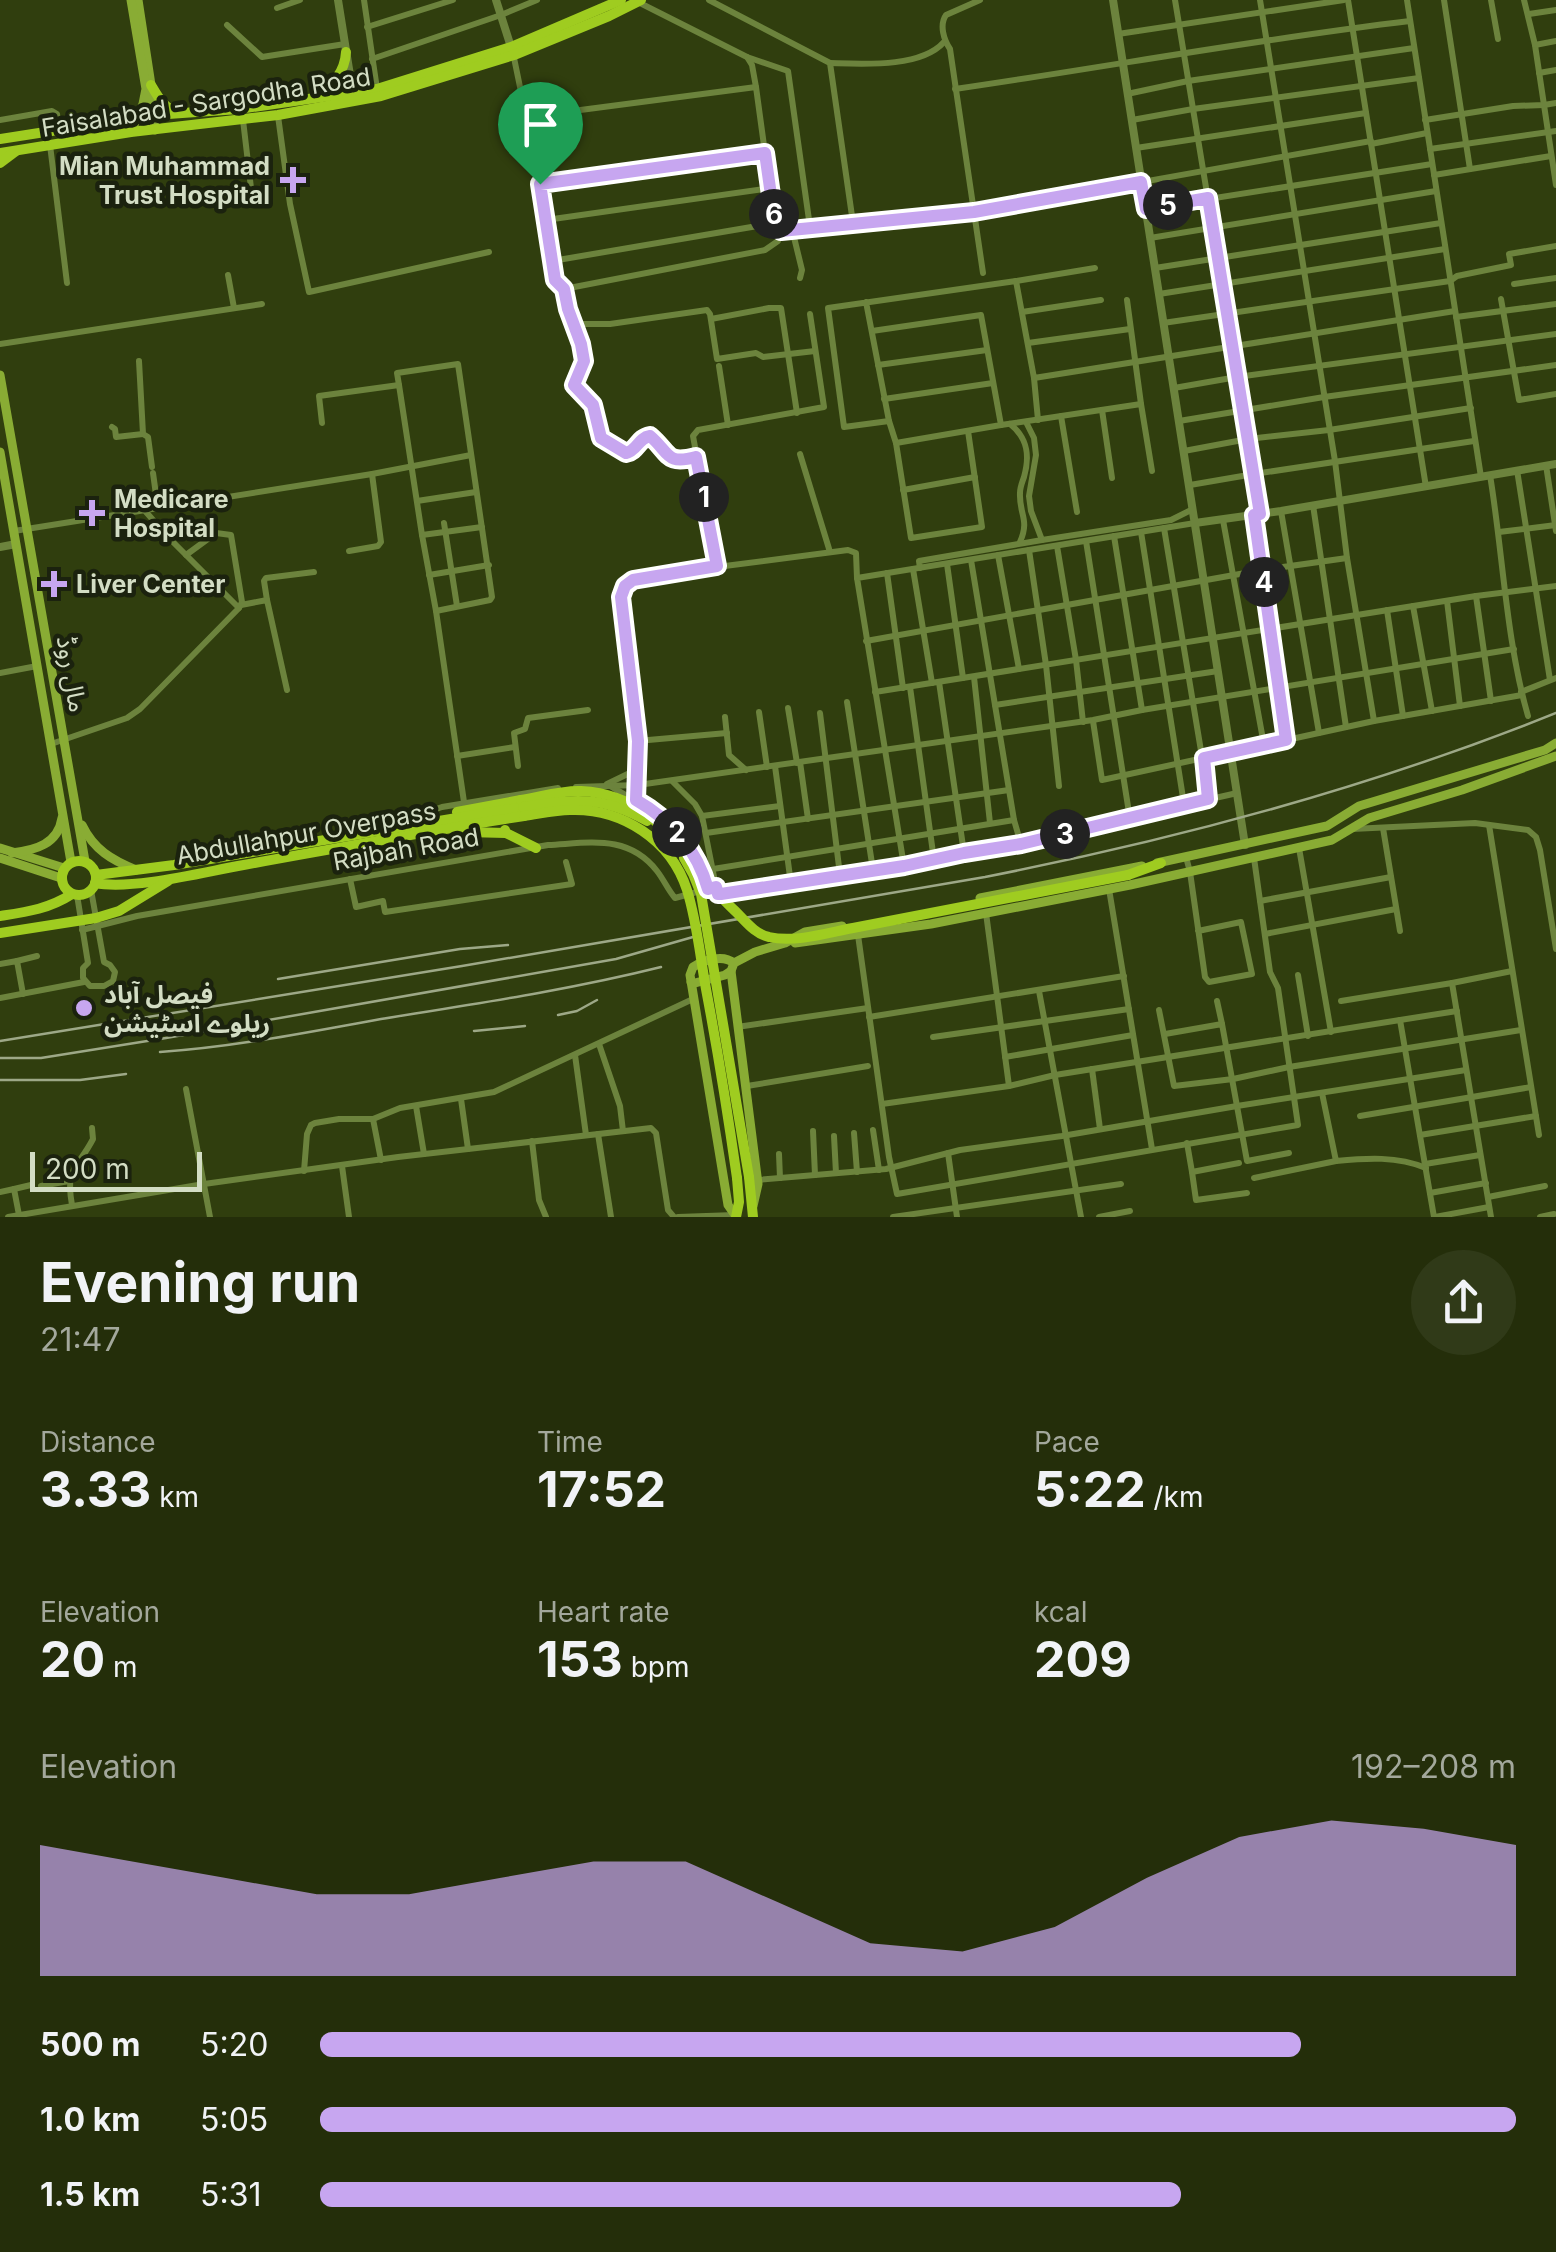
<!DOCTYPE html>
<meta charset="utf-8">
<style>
body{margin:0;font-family:Inter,"Noto Sans Arabic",sans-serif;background:#303a18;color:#f1f3f6;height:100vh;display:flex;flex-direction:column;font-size:38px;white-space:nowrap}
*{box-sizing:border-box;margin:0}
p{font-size:32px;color:#a3a89c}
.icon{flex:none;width:55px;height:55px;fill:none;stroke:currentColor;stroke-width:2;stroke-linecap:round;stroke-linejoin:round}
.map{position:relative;height:1217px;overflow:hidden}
.drawer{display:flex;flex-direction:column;background:#242e0a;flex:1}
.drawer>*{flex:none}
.scale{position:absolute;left:30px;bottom:25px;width:172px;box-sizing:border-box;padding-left:10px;border:5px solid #d3ddc4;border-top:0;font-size:28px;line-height:35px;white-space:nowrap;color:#d3ddc4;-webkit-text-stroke:8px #1b220e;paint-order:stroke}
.pin{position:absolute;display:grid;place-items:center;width:85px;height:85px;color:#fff;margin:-102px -42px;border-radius:50% 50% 50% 0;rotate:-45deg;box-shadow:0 0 10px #0007}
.pin .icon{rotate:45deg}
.km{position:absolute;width:50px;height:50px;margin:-25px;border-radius:50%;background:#222;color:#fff;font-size:28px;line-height:50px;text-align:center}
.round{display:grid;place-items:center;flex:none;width:105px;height:105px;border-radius:52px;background:#303a18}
.headline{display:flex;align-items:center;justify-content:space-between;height:170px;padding:0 40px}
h1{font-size:55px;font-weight:700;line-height:75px}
.metrics{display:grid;grid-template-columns:repeat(3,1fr);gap:15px;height:170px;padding:10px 40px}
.metrics div{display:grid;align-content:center}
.metrics b{font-size:50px;font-weight:700}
.metrics small{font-size:28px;font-weight:400}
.metrics p{font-size:28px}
.chart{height:280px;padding:20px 40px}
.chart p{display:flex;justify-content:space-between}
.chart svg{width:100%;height:180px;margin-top:10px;fill:#c7a6f0;opacity:.7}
ul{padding:0 40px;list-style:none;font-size:32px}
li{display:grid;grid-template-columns:160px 120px 1fr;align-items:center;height:75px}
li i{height:25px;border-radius:12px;background:#c7a6f0}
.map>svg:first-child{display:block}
</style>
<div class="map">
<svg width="1556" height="1217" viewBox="0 0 1556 1217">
<rect width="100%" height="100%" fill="#303e0e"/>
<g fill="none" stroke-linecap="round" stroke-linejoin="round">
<!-- minor -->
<g stroke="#6c833d" stroke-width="6">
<polyline points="364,0 377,89"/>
<polyline points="709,0 830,63 853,223"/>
<path d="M980,0l-34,15c-7,10 -2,25 4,34l33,224"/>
<polyline points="1175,0 1260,514"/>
<polyline points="1260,0 1335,461 1347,558 1374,721"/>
<polyline points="1348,0 1426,487"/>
<polyline points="1407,0 1481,477"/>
<polyline points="1444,0 1470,169"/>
<polyline points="1491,0 1498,39"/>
<polyline points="1524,0 1535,45 1556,185"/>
<polyline points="636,1 747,57 752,65 756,87"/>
<polyline points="277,8 300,0"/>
<polyline points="1529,14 1556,10"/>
<polyline points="227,25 262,57 345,44"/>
<polyline points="367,27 453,0"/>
<polyline points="1118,34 1344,0"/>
<polyline points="1535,45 1556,41"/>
<path d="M513,53l27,131 15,96 9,9 3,20 14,35 3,17 -10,24 22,25 5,28 22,14 7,1 12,-14 8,-2c19,16 15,29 46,20"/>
<polyline points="747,57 788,71 810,227"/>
<polyline points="372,59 501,15 537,0"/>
<path d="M830,63c33,1 91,5 114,-21"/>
<polyline points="1539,73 1556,70"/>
<path d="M955,89c152,-22 303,-50 455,-68"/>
<polyline points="1127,94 1188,81 1414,48"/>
<polyline points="278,116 290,204 309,292 489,252"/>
<polyline points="527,117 756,87 765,153 541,183"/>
<polyline points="0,120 52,111 57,114 59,129"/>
<polyline points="243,120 251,188"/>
<polyline points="1132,120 1193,109 1419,78"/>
<polyline points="1425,120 1513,106 1544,105 1556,103"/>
<polyline points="1371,144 1427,133"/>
<polyline points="50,145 67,283"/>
<polyline points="1136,148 1366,113"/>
<polyline points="1430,149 1556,131"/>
<polyline points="1434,175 1551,156"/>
<polyline points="1145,209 1432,164"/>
<polyline points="546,220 771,188 765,153"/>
<polyline points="792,229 802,270 800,278"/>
<polyline points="1150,238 1436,191"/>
<polyline points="552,261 775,223 771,188"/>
<polyline points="1155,268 1441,223"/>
<polyline points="228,275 234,308"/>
<polyline points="1016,281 1095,268"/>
<polyline points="1514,284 1556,278"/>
<polyline points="564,289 765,250 778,241 781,231 974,212 1371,141"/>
<polyline points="1159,294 1445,249"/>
<polyline points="1501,299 1519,400 1556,394"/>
<polyline points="1127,300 1141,404"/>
<polyline points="866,302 889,421 844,427 828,308 1016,281 1034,378 1455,311"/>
<polyline points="1022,312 1101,300"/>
<polyline points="810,314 824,407 698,430 693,436 717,567 848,550 856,553 857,578"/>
<polyline points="1456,317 1556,304"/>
<polyline points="711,319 769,308 781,308 797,413"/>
<polyline points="1163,323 1450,281 1457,276 1511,265 1509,254 1556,246"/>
<polyline points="573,324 610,324 707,310 710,314 717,359 756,353 763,357 815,351"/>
<polyline points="872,331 981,315 1001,425 896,443 889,421"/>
<polyline points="1028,343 1130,329"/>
<polyline points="0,344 262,304"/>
<polyline points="139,361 143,434 148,437 152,467"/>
<polyline points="878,365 987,350"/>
<polyline points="719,366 728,425"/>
<polyline points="1034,378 1038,420"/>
<polyline points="399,385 397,373 458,364 492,597 490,600 436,611"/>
<polyline points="1174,388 1237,377 1556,334"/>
<polyline points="884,399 993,383"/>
<polyline points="1102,410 1112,478"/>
<polyline points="1061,416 1077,512"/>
<polyline points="1179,421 1324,397 1556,365"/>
<polyline points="1026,422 1034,438 1036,455 1029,496 1031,511 1042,540 1171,520 1193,509"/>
<polyline points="322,423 319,396 399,385 422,535 436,611 464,802"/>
<path d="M1010,424c18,14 20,32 14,53 -2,6 -4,10 -4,16 -1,22 10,26 0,49"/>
<polyline points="1001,425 1141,404 1152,471"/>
<polyline points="112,427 115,429 116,437 143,434"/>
<polyline points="896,443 911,538 982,527 968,431"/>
<polyline points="1184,451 1248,439 1329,430 1471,408"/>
<polyline points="800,454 830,552"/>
<polyline points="1546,465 1556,531"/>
<polyline points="1517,470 1550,680"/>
<polyline points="153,473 158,509"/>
<path d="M1490,475c13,79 16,165 38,241"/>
<polyline points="1190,485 1254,474 1474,441"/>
<polyline points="903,490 975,477"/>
<polyline points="417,501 476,492"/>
<polyline points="1313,505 1346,727"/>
<polyline points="1281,511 1319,733"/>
<polyline points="1254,515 1286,740"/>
<polyline points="1223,520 1264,745"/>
<polyline points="444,523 457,606"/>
<polyline points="1164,528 1209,799"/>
<polyline points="14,531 372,474 471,455"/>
<polyline points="1141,532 1184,804"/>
<polyline points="1499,532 1556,525"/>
<polyline points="422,535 482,527"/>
<polyline points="1114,536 1142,710"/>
<polyline points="1086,541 1130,819"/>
<polyline points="1057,546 1076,660 1083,722"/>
<polyline points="1029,550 1046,665 1059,786"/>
<polyline points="349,551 378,546 381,542 372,474"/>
<polyline points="186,555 216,533 231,535 242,602 239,608"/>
<polyline points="998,555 1019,669"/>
<polyline points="947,564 963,678"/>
<polyline points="920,568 919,561 1042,540"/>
<polyline points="913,569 932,683"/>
<polyline points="887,573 903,688"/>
<polyline points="429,575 489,565"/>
<polyline points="1476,596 1491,701"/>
<polyline points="267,600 264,581 266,578 314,572"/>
<polyline points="1447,601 1460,706"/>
<polyline points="241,605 267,600 287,690"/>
<polyline points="1413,606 1432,711"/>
<polyline points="1387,610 1403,716"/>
<polyline points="866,641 1262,570 1347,558"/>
<polyline points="0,673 37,666"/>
<polyline points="974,677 990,823"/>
<polyline points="939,682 964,853"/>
<polyline points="910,687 934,860"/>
<polyline points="875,692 1476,596 1556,586"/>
<polyline points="1521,692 1556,678"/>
<polyline points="847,702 873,870"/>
<polyline points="995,705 1218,671"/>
<polyline points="788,708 797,763"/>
<polyline points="759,712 767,767"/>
<polyline points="820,713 840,875"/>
<polyline points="725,717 729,755 746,770"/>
<polyline points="1093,721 1102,780 1374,721 1522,695"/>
<polyline points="637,741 727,733"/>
<polyline points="51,744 127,718 140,709 239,608 167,536 146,512"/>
<polyline points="457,756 515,747"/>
<polyline points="800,762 808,819"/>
<polyline points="518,766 514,733 525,729 528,718 588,710"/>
<polyline points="775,766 791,884"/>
<path d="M638,769l-31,15c43,26 69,38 95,85"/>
<path d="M672,781l23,23 7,12 15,76 4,2c101,-15 201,-30 301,-50 72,-15 143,-35 215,-51"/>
<polyline points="576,787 638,785 637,741 621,597 625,586 633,580 717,567"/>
<polyline points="636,801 638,785 1093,720 1142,710 1514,649"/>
<polyline points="702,816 780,806"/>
<polyline points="1014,820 1021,844"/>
<polyline points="411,822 425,813 442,807 558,788"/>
<polyline points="1489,825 1539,1135"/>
<polyline points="1383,828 1400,931"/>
<polyline points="1352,829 1475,823 1528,830 1536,837 1540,850 1556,949"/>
<polyline points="706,833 1009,790"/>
<polyline points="1299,848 1331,1032"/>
<polyline points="1186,857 1190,872 1205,977 1209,982 1252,974 1241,922 1198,931"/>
<polyline points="904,866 857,578 1195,523"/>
<polyline points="713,869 1014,820 971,560"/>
<polyline points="350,879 356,907 383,901 385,912 572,884 566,862"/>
<polyline points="1109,889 1152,1149"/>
<polyline points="77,895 88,963 83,968 83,978 90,986 104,986 113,981 115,972 110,965 104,962 91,890"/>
<polyline points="1260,901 1391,877"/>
<polyline points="986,913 1009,1086"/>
<path d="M82,930l55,-14 411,-71c42,-2 80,-11 109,26 7,9 11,19 18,27l40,-11"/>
<polyline points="1265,934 1396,909"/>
<polyline points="858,935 889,1157 897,1194 1298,1125 1278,988 1270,972 1254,858"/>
<polyline points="17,961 37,956"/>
<polyline points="0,964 17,961 23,994"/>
<polyline points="1298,975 1308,1036"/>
<polyline points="1452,983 1512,971"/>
<polyline points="1039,991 1081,1217"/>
<polyline points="0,998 84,982"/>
<polyline points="1217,1001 1222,1024"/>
<polyline points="1341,1001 1452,983 1491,1217"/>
<polyline points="1159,1010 1174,1086 1233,1079 1289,1067 1521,1030"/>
<polyline points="869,1017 1124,976"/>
<polyline points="1400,1020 1457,1011"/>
<polyline points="737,1027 868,1008"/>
<polyline points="1165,1034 1222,1024 1247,1161 1289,1153"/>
<polyline points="933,1037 1129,1009"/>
<polyline points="599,1044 620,1106 623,1131"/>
<polyline points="575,1055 586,1135"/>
<polyline points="1005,1057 1133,1035"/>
<polyline points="1092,1069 1100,1129"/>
<polyline points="747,1086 868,1066"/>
<polyline points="186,1089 210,1217"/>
<path d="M1322,1093l14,68c31,-3 61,-5 90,7"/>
<polyline points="461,1099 468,1149"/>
<polyline points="882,1104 1009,1086 1055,1075 1400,1020 1434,1217"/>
<polyline points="416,1106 424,1154"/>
<polyline points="1360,1116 1531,1087"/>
<polyline points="373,1119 381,1160"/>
<polyline points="873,1130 879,1170"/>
<polyline points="813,1131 815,1175"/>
<polyline points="854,1133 857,1172"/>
<polyline points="598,1134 611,1217"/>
<polyline points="1420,1135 1536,1116"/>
<polyline points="834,1136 836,1173"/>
<polyline points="532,1141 539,1200 546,1217"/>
<polyline points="1187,1143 1192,1172"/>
<polyline points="948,1153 957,1217"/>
<polyline points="779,1154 780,1178"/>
<polyline points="1239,1163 1192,1172 1196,1200 1247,1193"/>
<polyline points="1425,1164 1480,1155"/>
<polyline points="342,1166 349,1217"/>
<polyline points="304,1171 307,1134 311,1125 315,1123 339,1119 373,1119 400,1108 494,1092 693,999"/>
<polyline points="1254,1178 1336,1161"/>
<polyline points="757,1180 886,1169 960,1150 1062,1136 1237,1106 1466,1070"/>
<polyline points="41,1186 69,1181"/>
<polyline points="14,1189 31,1185"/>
<polyline points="0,1192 14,1189 19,1215"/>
<polyline points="1430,1193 1486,1183"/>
<polyline points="1488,1197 1545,1186"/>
<path d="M72,1205c-7,-39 5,-35 21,-66l-1,-11"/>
<polyline points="8,1217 204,1184 398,1157 651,1128 656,1133 668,1210 674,1217"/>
<polyline points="678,1217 735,1215"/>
<polyline points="893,1217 1121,1184"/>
<polyline points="1099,1217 1130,1211"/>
<polyline points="1435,1217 1489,1207"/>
<polyline points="1540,1217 1554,1214"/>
</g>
<!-- tertiary -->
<g stroke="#6c833d" stroke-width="8">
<polyline points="338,0 353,94"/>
<polyline points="496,0 511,47"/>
<polyline points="1113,0 1245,845"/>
<polyline points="1195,523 1281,511 1556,464"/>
<polyline points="0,547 16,544"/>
</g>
<!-- secondary -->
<g stroke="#89ac34" stroke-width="9">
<polyline points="138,0 151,85 155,130"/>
<polyline points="131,132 143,104 146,89 131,0"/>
<polyline points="0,375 85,861"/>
<polyline points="0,452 71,862"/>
<path d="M82,825c12,25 30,35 54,45"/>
<polyline points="0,848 64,868"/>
<path d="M12,853c24,-3 46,-9 50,-35"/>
<polyline points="0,858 61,878"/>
<polyline points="1157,863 1327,826 1359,806 1545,750 1556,743"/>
<polyline points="980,898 1142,866"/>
<polyline points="795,943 931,924 1130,885 1332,840 1369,818 1462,790 1556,756"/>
<path d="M734,963c-11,-9 -30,-3 -41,4l-3,8 38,230 7,10"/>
<polyline points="731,971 758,1184 753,1206"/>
<polyline points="691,982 695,983 725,975 731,971 734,963 755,952 785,943 805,932 842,926"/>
</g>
<!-- primary -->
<g stroke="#9fcc20" stroke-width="10">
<path d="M151,85c6,10 13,24 26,27"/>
<path d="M315,96c18,-9 30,-25 31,-44"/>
<polyline points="0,139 154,115 239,109 377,89 511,47 621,0"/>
<polyline points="0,153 131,132 278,115 381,96 514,55 609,16 641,0"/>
<polyline points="0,163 16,151"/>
<polyline points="457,812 521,800"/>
<polyline points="452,829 466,832 506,833"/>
<polyline points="505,830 506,833 536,848"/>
<circle cx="79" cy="878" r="17"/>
<polyline points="96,875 174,865 523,807"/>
<polyline points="1128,875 1161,863"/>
<path d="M95,883c37,7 105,-10 143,-17 95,-17 190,-35 286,-50"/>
<path d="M0,916c26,-4 49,-7 72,-22"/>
<polyline points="0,933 96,918 119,911 168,881"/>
<polyline points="749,1177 753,1217"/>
<polyline points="736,1217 739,1202 737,1178"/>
</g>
<!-- rail -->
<g stroke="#9da887" stroke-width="2.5">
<polyline points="278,979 460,949 508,945"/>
<polyline points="558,1015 577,1011 597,1000"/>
<polyline points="474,1031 525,1026"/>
<path d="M0,1041l462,-75 523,-89c194,-38 387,-90 571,-164"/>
<path d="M160,1052c75,-5 148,-20 221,-33 93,-15 188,-29 280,-52"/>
<polyline points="0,1058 41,1058 166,1038 616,959 693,937"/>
<polyline points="0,1080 80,1080 126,1074"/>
</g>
<!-- primary-bridge -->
<g stroke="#9fcc20" stroke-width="10">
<path d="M521,800c19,-3 41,-10 60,-9 81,4 102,72 152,118 11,10 21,25 36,28 26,6 58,-4 84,-9l275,-53"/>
<path d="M523,807c51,-8 78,-12 124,14"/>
<path d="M524,816c15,-2 31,-6 46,-6 52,-2 101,30 117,80 10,32 13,66 19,99 12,63 22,126 31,189"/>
<polyline points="684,858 693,874 701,894 749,1177"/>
</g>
</g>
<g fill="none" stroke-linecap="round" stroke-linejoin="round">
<defs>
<path id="route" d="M765,153l10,70 6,8 193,-19 167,-30 5,27 62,-11 52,316 -6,1 32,225 -82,18 4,41 -187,45 -57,9 -60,13 -183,28h-3l-2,-7 -8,2c-11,-39 -37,-69 -72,-89l2,-59 -17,-144 4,-11 8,-6 84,-14 -21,-109c-31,8 -26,-4 -46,-21 -12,2 -13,15 -24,17l-25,-15 -8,-33 -19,-20 10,-24 -3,-17 -13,-35 -4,-20 -9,-9 -15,-96z"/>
</defs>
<!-- route casing -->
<use href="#route" stroke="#fff" stroke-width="20"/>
<!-- route -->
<use href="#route" stroke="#c7a6f0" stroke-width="12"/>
</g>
<!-- markers -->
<g fill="#c7a6f0" stroke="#1b220e" stroke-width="4">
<path d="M288 165h10v10h10v10h-10v10h-10v-10h-10v-10h10z"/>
<path d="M87 498h10v10h10v10h-10v10h-10v-10h-10v-10h10z"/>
<path d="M49 569h10v10h10v10h-10v10h-10v-10h-10v-10h10z"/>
<circle cx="84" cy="1008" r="10"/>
</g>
<g text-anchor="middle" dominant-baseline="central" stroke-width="9" stroke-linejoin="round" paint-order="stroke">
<!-- street labels -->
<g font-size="25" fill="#d3ddc4" stroke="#1b220e">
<text transform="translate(206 102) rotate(-9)">Faisalabad - Sargodha Road</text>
<text transform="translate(72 674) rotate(80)">مال روڈ</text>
<text transform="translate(306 833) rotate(-10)">Abdullahpur Overpass</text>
<text transform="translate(406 849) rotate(-10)">Rajbah Road</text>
</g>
<!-- poi labels -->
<g font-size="25" font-weight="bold" fill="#d3ddc4" stroke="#1b220e" text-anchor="start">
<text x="270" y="166" text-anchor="end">Mian Muhammad<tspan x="270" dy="29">Trust Hospital</tspan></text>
<text x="114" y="499">Medicare<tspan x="114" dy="29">Hospital</tspan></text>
<text x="76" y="584">Liver Center</text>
<text x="104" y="994">فیصل آباد<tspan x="104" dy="29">ریلوے اسٹیشن</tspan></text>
</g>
</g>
</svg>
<div class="scale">200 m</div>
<div class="pin" style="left:540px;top:184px;background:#1e9e55"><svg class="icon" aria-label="arrive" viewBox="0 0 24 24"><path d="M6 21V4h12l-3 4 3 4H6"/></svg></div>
<b class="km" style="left:704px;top:497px">1</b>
<b class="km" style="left:677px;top:832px">2</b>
<b class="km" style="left:1065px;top:834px">3</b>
<b class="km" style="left:1264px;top:582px">4</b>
<b class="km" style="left:1168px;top:205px">5</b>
<b class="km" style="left:774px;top:214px">6</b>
</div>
<section class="drawer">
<div class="headline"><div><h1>Evening run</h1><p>21:47</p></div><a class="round"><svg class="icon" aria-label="share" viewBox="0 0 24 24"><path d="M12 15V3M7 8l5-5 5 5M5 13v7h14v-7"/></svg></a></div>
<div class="metrics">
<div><p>Distance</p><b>3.33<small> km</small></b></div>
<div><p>Time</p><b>17:52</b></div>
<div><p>Pace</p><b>5:22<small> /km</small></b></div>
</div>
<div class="metrics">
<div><p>Elevation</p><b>20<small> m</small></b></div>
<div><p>Heart rate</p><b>153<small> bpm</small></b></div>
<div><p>kcal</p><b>209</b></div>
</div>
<div class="chart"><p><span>Elevation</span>192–208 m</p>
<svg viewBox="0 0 160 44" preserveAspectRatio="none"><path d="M0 44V12L10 16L20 20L30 24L40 24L50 20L60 16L70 16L80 26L90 36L100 38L110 32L120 20L130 10L140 6L150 8L160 12V44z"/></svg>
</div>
<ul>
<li><b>500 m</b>5:20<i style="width:82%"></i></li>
<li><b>1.0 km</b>5:05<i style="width:100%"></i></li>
<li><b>1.5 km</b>5:31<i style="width:72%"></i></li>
</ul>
</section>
